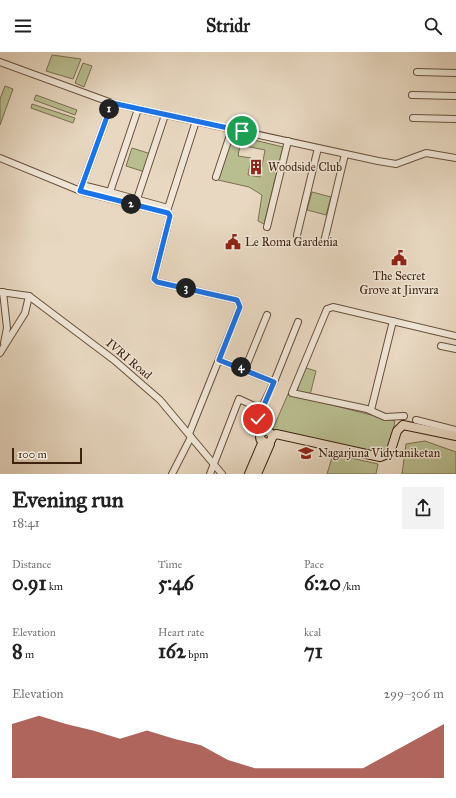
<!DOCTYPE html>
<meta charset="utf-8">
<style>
body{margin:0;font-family:"IM FELL Great Primer",serif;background:#f2f2f2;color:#222;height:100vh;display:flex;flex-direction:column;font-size:15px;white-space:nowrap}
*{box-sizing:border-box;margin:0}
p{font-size:13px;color:#767676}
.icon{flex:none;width:22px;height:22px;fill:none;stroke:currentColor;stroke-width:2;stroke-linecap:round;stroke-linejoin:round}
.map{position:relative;height:422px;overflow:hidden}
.side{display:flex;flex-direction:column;background:#fff;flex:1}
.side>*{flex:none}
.scale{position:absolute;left:12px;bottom:10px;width:70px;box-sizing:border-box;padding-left:4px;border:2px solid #3d2210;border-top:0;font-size:11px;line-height:14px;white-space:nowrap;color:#3d2210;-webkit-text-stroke:3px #f0e6d7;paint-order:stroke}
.pin{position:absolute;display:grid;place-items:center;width:34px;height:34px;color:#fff;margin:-17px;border:2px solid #fff;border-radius:50%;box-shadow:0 1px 4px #0007}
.km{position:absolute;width:20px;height:20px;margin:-10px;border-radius:50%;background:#222;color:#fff;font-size:11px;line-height:20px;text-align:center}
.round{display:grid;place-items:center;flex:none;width:42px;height:42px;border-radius:0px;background:#f2f2f2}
.headline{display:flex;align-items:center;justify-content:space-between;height:68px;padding:0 12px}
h1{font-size:22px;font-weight:800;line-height:30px}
.metrics{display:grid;grid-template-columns:repeat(3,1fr);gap:6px;height:68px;padding:4px 12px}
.metrics div{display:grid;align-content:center}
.metrics b{font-size:20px;font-weight:800}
.metrics small{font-size:11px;font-weight:400}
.metrics p{font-size:11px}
.chart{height:112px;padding:8px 12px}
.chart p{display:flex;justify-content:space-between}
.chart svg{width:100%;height:72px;margin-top:4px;fill:#8f2418;opacity:.7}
header{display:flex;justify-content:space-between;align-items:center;height:52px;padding:0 12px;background:#fff;font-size:18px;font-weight:800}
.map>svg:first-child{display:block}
</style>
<header><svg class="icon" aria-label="menu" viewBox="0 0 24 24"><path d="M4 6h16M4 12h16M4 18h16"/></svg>Stridr<svg class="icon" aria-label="search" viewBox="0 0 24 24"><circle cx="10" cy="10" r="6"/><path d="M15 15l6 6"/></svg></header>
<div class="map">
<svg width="456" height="422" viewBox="0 0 456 422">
<rect width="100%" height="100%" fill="#e8d8c1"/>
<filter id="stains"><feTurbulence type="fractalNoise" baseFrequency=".005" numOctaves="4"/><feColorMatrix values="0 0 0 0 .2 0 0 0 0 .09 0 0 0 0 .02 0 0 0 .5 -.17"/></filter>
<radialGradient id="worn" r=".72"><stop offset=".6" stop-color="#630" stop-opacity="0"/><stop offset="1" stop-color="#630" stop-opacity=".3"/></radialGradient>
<!-- green -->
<g fill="#b9be91" stroke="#7b7050" fill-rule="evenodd">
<polygon points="52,3 81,7 73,27 46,19"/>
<polygon points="83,11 92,14 84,35 75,31"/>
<polygon points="5,34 13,37 0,73 0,47"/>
<polygon points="36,43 77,58 75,63 34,48"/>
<polygon points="32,52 75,66 73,71 31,56"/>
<path d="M233,83l50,12 -19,77 -6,-3 4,-26 -13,-8 -31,-7zM240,93l25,5 -5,27 -12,-2 3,-17 -13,-2z"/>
<polygon points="132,96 151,102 145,120 126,114"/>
<polygon points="312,140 331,145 326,163 307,158"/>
<polygon points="303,315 316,319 310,343 297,340"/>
<polygon points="288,342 395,369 389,398 378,401 272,379"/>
<polygon points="425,389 456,400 456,422 402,422 406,392"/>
<polygon points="333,402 378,412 376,422 327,422"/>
</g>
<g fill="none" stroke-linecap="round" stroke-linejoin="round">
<defs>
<g id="minor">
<polyline points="0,10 112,51 378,109 396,112 426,101 456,106"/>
<polyline points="417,20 456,21"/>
<polyline points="412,43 456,44"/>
<polyline points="138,57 110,140 168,156 196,69"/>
<polyline points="413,66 456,67"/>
<polyline points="0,106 83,140 168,161 170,164 154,227 157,230 237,248 240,255 189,382"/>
<polyline points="216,125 232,77"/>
<polyline points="82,133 110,140"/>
<polyline points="80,139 112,51"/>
<polyline points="137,147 165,63"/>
<polyline points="267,175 288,89"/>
<polyline points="297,183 318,96"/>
<polyline points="324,190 345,102"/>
<polyline points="0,240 29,244 114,308 160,348 222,422"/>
<polyline points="3,240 7,276 4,291"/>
<polyline points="441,294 456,297"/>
<polyline points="0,301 25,261 29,244"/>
<polyline points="219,308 274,330"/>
<polyline points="245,317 267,263"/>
<polyline points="371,358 393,269"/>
<polyline points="404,364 385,365 367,357 292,341 327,257 333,255 456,284"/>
<polyline points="416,368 456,378"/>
<polyline points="262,381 257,371 261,357 274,330 298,270"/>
<polyline points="172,422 191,385"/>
<polyline points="210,422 239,347 261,357"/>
</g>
<g id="major">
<circle cx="266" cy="385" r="6"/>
<polyline points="272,385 276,382 380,405 390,401 397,379 403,373 456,384"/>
<polyline points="249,422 263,389"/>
<polyline points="257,422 270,392 269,390"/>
</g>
</defs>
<!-- minor casing -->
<use href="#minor" stroke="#68503c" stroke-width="8"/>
<!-- major casing -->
<use href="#major" stroke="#3d2210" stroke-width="10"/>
<!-- minor -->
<use href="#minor" stroke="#f0e6d7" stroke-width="6"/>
<!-- major -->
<use href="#major" stroke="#e8d8c1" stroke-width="8"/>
</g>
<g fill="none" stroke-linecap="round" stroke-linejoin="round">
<defs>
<polyline id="route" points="242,79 112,51 80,139 168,161 170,164 154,227 157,230 237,248 240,255 219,308 274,330 258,367"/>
</defs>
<!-- route casing -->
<use href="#route" stroke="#fff" stroke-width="8"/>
<!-- route -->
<use href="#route" stroke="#1a73e8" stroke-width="5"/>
</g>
<!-- icons -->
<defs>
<symbol id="building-bare" viewBox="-9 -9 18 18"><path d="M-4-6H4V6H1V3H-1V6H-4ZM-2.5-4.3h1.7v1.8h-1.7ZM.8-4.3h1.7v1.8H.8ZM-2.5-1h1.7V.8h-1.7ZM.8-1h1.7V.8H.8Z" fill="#8f2418" stroke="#f0e6d7" stroke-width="2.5" paint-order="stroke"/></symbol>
<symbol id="civic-bare" viewBox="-9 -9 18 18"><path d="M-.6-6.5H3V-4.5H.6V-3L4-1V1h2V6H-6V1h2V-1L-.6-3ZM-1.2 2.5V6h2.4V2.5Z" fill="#8f2418" stroke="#f0e6d7" stroke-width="2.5" paint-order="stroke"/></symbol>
<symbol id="school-bare" viewBox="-9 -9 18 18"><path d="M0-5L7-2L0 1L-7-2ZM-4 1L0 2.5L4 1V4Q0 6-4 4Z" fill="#8f2418" stroke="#f0e6d7" stroke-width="2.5" paint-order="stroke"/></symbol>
</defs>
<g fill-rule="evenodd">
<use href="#building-bare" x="245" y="104" width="22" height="22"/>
<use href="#civic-bare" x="222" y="179" width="22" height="22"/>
<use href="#civic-bare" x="388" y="195" width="22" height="22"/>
<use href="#school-bare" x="295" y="390" width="22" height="22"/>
</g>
<g text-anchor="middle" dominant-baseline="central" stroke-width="3" stroke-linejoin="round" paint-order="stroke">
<!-- poi labels -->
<g font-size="12" fill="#3d2210" stroke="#f0e6d7" text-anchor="start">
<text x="268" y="115">Woodside Club</text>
<text x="245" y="190">Le Roma Gardenia</text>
<text x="399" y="224" text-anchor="middle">The Secret<tspan x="399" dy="14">Grove at Jinvara</tspan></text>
<text x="318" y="401">Nagarjuna Vidytaniketan</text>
</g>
<!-- street labels -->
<g font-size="12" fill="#3d2210" stroke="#f0e6d7">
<text transform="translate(129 307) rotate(40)">IVRI Road</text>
</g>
</g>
<rect width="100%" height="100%" filter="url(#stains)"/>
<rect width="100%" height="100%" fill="url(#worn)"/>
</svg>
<div class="scale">100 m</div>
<div class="pin" style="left:242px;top:79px;background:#1e9e55"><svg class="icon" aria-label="arrive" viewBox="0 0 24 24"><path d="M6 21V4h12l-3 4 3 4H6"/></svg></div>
<div class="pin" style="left:258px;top:367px;background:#d93025"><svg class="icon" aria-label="check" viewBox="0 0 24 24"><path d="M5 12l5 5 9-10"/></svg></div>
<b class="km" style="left:109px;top:57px">1</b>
<b class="km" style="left:131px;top:152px">2</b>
<b class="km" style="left:186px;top:236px">3</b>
<b class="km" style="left:241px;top:315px">4</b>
</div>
<section class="side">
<div class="headline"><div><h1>Evening run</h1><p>18:41</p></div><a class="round"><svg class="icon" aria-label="share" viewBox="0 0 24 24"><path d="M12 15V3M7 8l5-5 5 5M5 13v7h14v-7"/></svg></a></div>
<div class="metrics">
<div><p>Distance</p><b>0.91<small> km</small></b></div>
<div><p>Time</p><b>5:46</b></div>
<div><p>Pace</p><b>6:20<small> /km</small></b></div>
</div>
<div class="metrics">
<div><p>Elevation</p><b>8<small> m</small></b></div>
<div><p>Heart rate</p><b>162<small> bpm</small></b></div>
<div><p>kcal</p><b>71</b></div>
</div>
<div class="chart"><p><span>Elevation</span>299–306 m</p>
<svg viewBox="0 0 160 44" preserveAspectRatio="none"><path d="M0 44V11L10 6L20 11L30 15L40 20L50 15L60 20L70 24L80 33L90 38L100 38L110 38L120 38L130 38L140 29L150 20L160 11V44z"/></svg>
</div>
</section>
